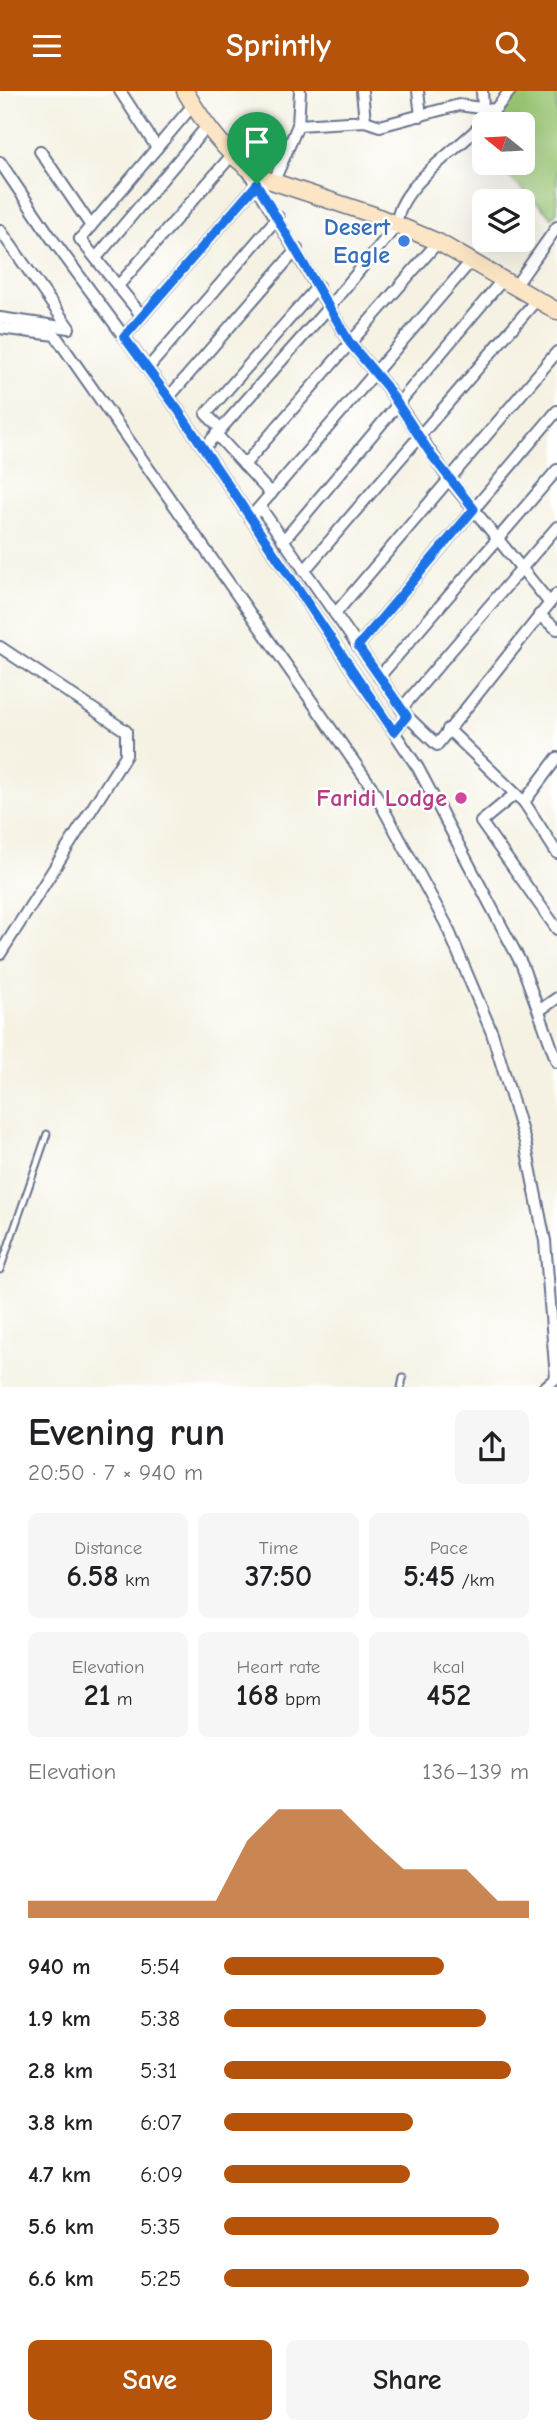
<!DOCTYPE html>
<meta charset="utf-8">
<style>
body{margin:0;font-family:"Comic Neue",sans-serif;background:#f6f6f6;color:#202124;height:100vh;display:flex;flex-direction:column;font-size:26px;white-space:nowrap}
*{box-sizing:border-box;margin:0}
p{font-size:23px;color:#757577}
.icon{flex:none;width:38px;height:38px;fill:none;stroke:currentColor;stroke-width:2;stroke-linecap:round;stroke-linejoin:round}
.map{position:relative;height:1296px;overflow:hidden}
.details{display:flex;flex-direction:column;background:#fff;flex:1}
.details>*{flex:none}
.needle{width:46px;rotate:288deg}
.fabs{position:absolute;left:472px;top:21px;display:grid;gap:14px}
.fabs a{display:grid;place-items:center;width:63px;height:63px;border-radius:10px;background:#fff;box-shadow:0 7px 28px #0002;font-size:35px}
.pin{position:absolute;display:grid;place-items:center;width:60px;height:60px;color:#fff;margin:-72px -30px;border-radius:50% 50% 50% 0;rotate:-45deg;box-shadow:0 0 7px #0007}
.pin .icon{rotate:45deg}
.round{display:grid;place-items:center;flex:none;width:74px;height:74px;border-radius:10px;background:#f6f6f6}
.headline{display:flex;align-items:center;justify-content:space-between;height:119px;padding:0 28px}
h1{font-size:38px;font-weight:600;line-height:52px}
.metrics{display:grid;grid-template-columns:repeat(3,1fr);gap:10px;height:119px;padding:7px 28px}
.metrics div{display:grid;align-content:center;border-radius:10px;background:#f6f6f6;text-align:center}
.metrics b{font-size:30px;font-weight:600}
.metrics small{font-size:19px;font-weight:400}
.metrics p{font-size:19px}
.chart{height:196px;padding:14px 28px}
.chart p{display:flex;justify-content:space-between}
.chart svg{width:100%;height:126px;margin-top:7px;fill:#b45309;opacity:.7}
.cta{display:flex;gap:14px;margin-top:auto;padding:14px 28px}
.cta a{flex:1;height:80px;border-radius:10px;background:#b45309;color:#fff;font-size:28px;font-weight:600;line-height:80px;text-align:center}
.cta a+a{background:#f6f6f6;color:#202124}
ul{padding:0 28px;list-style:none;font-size:23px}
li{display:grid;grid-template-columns:112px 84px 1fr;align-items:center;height:52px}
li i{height:18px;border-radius:9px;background:#b45309}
header{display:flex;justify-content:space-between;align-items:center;height:91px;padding:0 28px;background:#b45309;color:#fff;font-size:32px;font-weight:600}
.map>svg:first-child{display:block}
</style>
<header><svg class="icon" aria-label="menu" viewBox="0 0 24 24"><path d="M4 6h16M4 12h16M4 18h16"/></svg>Sprintly<svg class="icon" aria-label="search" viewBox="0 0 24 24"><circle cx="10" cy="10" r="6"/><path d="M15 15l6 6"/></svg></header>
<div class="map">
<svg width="557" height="1297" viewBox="0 0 557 1297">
<rect width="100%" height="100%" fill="#fff"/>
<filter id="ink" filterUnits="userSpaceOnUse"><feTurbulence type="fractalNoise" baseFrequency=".0143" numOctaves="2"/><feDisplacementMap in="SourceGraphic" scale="14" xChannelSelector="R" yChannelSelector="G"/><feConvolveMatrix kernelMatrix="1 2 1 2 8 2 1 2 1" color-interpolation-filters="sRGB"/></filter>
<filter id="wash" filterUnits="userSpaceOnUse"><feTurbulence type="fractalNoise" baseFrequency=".00686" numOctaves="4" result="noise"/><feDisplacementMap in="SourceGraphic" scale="28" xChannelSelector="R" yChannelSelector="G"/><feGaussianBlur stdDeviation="1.57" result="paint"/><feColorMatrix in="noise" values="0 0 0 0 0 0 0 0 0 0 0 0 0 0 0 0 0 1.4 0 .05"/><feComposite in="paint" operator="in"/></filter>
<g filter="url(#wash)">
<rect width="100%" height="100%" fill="#f5f2e3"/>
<!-- green -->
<polygon fill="#98c572" stroke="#5a7a68" stroke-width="2" points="515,0 557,0 557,121 552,126 494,72 523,72 523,33 486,33"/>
</g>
<g filter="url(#ink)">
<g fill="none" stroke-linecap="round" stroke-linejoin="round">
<defs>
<g id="lane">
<polyline points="0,1179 47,1043"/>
<polyline points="401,1297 403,1287"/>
</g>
<g id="street">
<polyline points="120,0 157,57"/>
<polyline points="362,0 365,30"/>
<polyline points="418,0 421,25"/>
<polyline points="482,0 483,17"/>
<polyline points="298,34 365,30 380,35 459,14 494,19"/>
<polyline points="40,60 91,135"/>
<polyline points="0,71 50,145 178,319 418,677 522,874 557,971"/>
<polyline points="249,82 350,252 386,295 448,387 549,511"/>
<polyline points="277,83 298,34 300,0"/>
<polyline points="0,139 69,237 0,227"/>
<polyline points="96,167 208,34"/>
<polyline points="516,194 557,136"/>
<polyline points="118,195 232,64"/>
<polyline points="142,225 80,148 193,14"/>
<polyline points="0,237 55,244 371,695 446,833 492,942 525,1051 545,1150 556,1287 544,1297"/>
<polyline points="124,246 257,93"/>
<polyline points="148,277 278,126"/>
<polyline points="169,306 297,158"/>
<polyline points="221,338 206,323 318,195"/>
<polyline points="216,343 271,403"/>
<path d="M204,357l125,-141 68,-82c-1,-36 57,-73 81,-97 12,-11 22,-25 32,-37"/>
<polyline points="244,374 438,151"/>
<polyline points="260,416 407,625"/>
<polyline points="250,427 472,169"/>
<polyline points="283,450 504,187"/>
<polyline points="304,480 538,207"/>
<polyline points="335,523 557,261"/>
<polyline points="539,524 557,538"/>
<polyline points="358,555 557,320"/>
<polyline points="0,556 126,640 126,664 0,863"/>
<polyline points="379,586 557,379"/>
<polyline points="401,618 557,436"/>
<polyline points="448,638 524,711 557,762"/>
<polyline points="394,641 407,625 437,654 557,503"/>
<polyline points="515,703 481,731 557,838"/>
<polyline points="524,711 557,667"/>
<polyline points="540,919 557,907"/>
</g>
<path id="secondary" d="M185,0c19,33 45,70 80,88l109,36 64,27 119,69"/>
</defs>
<!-- lane casing -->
<use href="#lane" stroke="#67738d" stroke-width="9"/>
<!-- street casing -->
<use href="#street" stroke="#67738d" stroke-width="14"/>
<!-- secondary casing -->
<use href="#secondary" stroke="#67738d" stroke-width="19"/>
<!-- lane -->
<use href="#lane" stroke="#fff" stroke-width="5"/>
<!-- street -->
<use href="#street" stroke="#fff" stroke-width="10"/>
<!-- secondary -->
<use href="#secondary" stroke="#fce5c4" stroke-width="16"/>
</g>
</g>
<g fill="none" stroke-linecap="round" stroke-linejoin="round" filter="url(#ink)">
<defs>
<polygon id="route" points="257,93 350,252 386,295 432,365 474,418 358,555 407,625 394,641 178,319 124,246"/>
</defs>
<!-- route casing -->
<use href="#route" stroke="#fff" stroke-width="14"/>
<!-- route -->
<use href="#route" stroke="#1a73e8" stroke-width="9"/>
</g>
<!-- markers -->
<circle fill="#3f7fe0" stroke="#fff" stroke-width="2.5" cx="404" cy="150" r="7"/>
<circle fill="#d1479c" stroke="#fff" stroke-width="2.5" cx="461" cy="707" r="7"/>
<g text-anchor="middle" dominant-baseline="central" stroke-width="5" stroke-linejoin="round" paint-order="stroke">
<!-- shop labels -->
<g font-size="24" font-weight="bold" fill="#366cbe" stroke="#fff" text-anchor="end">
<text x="390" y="136">Desert<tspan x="390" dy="28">Eagle</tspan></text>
</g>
<!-- hotel labels -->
<g font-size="24" font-weight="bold" fill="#b23c85" stroke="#fff" text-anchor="end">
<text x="447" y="707">Faridi Lodge</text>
</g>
</g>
</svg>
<div class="fabs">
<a><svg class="needle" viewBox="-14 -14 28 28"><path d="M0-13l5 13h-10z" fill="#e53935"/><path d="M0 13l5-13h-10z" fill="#757577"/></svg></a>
<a><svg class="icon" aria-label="layers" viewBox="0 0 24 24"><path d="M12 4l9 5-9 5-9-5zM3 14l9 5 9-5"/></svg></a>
</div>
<div class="pin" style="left:257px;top:93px;background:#1e9e55"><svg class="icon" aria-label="arrive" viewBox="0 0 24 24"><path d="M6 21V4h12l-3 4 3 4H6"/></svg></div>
</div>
<section class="details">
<div class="headline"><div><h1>Evening run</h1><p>20:50 · 7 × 940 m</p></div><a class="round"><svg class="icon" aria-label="share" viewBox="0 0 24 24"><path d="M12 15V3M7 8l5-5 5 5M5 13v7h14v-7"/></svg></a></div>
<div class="metrics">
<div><p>Distance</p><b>6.58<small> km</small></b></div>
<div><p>Time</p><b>37:50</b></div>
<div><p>Pace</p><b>5:45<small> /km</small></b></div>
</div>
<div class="metrics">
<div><p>Elevation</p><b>21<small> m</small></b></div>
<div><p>Heart rate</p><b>168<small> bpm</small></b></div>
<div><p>kcal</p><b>452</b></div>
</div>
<div class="chart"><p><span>Elevation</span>136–139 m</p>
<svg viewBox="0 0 160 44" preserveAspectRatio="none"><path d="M0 44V38L10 38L20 38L30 38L40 38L50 38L60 38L70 17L80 6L90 6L100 6L110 17L120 27L130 27L140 27L150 38L160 38V44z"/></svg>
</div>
<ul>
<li><b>940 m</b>5:54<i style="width:72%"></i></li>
<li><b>1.9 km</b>5:38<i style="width:86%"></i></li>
<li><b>2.8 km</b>5:31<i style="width:94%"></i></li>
<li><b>3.8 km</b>6:07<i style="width:62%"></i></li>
<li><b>4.7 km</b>6:09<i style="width:61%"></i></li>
<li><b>5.6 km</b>5:35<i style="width:90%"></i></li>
<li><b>6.6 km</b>5:25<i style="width:100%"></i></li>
</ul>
<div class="cta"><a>Save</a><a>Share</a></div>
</section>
